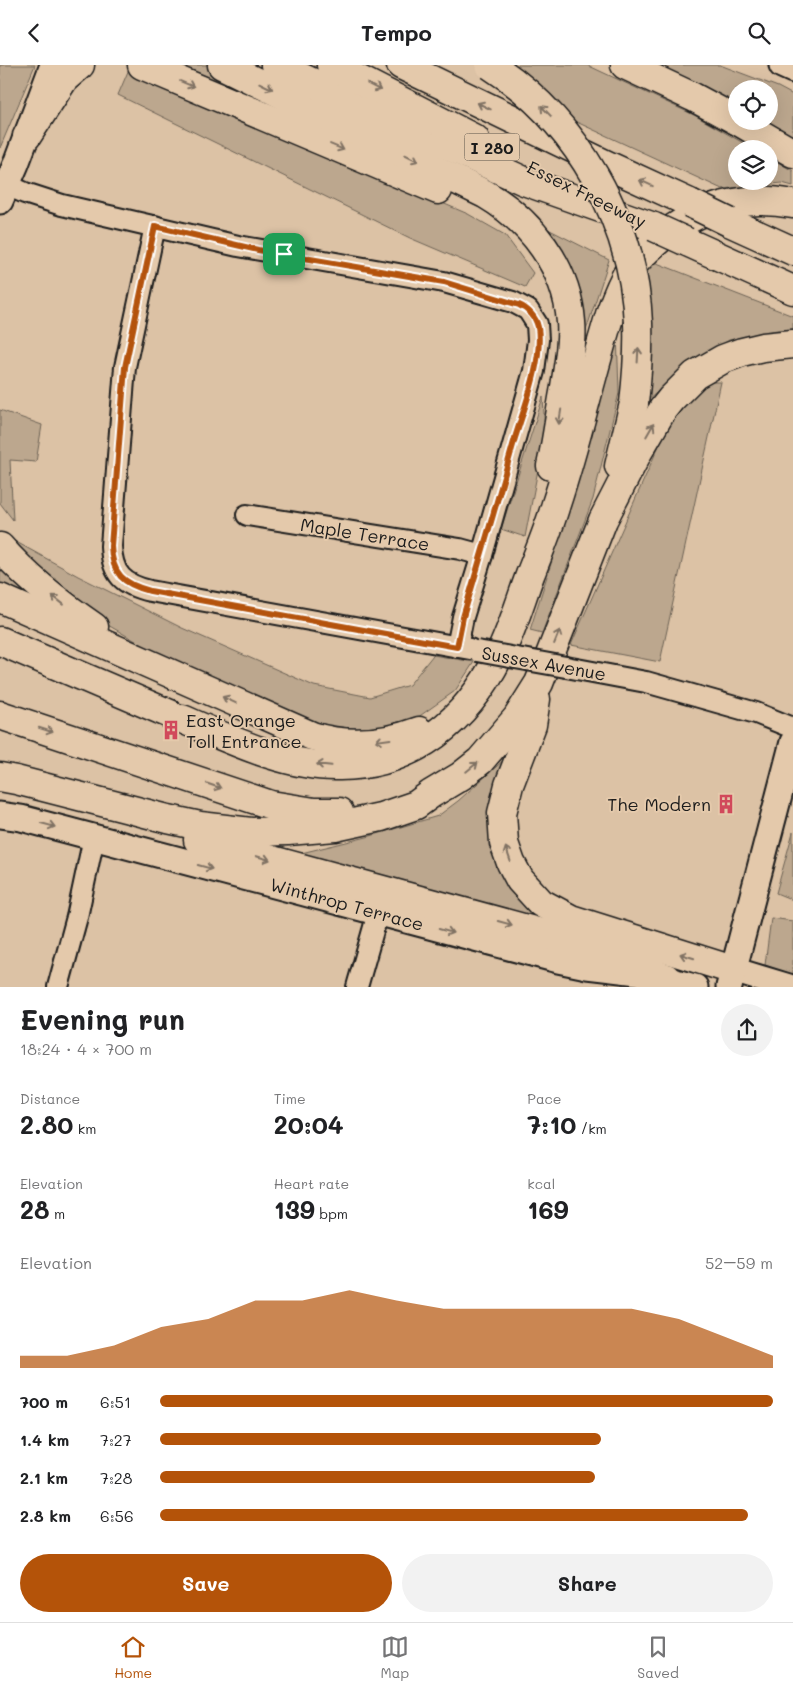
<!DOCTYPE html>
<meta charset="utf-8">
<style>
body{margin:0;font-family:Mali,sans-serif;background:#f2f2f2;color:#202124;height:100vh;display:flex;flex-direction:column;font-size:19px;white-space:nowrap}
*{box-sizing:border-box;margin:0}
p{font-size:16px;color:#757577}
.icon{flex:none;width:28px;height:28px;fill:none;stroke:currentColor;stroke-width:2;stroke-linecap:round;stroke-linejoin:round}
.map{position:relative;height:922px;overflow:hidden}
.side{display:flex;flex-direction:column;background:#fff;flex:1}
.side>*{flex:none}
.controls{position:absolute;left:728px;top:15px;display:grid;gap:10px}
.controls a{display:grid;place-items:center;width:50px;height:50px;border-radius:50%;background:#fff;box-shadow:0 5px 20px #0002;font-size:25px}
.pin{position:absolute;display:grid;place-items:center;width:42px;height:42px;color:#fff;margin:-21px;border-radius:10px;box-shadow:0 2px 8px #0006}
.round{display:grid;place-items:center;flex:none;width:52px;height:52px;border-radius:26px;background:#f2f2f2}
.headline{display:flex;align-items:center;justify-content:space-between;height:85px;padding:0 20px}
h1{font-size:28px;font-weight:700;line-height:38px}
.metrics{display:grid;grid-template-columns:repeat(3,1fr);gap:8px;height:85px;padding:5px 20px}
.metrics div{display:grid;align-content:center}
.metrics b{font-size:25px;font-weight:700}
.metrics small{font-size:14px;font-weight:400}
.metrics p{font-size:14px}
.chart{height:140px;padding:10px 20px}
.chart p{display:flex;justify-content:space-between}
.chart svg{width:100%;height:90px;margin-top:5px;fill:#b45309;opacity:.7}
.button{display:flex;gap:10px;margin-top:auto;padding:10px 20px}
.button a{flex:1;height:58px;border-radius:30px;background:#b45309;color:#fff;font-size:20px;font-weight:700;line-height:58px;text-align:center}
.button a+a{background:#f2f2f2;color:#202124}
ul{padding:0 20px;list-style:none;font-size:16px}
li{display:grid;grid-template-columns:80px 60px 1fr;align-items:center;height:38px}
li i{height:12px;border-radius:6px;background:#b45309}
header{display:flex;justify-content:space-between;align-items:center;height:65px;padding:0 20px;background:#fff;font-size:22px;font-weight:700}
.tabs{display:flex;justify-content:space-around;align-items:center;height:70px;border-top:1px solid #e0e0e0;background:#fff;font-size:14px;color:#757577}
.tabs a{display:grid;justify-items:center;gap:2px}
.tabs .current{color:#b45309}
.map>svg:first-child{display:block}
</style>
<header><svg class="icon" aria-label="back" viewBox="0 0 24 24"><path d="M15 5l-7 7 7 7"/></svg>Tempo<svg class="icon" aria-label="search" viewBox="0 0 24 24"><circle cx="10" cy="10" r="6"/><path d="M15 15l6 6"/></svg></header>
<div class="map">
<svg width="793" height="922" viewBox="0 0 793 922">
<rect width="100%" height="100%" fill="#dcc2a5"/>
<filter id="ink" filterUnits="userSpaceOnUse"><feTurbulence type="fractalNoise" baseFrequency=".02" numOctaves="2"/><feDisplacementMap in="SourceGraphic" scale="10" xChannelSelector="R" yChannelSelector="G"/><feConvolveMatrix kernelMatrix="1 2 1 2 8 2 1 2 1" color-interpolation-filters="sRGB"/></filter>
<g filter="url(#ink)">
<!-- green -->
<g fill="#bca78e" stroke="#6c6255">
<polygon points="0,0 35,0 0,83"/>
<polygon points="163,0 211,0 319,61"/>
<polygon points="512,0 587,0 694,50 754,84 736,84 736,116 769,116 769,92 793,106 793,121 782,118 722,124 570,54 535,15"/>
<polygon points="655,0 720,0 778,22 793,30 793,75 761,56 769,56 769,24 736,24 736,43"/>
<polygon points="129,4 468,149 505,170 533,208 525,222 410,173 118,30"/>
<polygon points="540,160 609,195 579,287"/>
<polygon points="649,195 793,251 793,264 777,265 729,275 683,304 646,337 641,207"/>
<polygon points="617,267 619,328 593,434 542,568 530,565 573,429"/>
<polygon points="706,317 721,317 660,597 571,580 668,360"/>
<polygon points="543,332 545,368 525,472 501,464"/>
<polygon points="0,345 42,360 36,397 10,395 13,455 0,438"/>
<polygon points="0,468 78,511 182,563 314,621 370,632 409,620 433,590 474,597 455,626 407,660 358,669 306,660 183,603 85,547"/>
<polygon points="0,494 35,536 0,522"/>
<polygon points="506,693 492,744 554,860 293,790 367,772 438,751 458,736"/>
<polygon points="793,767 793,835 776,828"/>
<polygon points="771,853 793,856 793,911 765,900"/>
</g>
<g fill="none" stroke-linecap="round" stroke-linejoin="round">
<defs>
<g id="minor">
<polyline points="7,120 25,128 62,140 238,181 444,217 513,237 528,245 537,259 538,275 534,306 482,490 463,552 457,582"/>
<path d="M155,161l-30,141 -14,179c1,28 12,39 39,45l320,58"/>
<polyline points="247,450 460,484 482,490"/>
<polyline points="566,602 646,617 756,648 793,663"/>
<polyline points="58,922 77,852 94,772"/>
<polyline points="357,922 378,848"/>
</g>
<g id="major">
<polyline points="782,0 793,5"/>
<polyline points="0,136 16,99 53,0"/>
<polyline points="0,750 21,753 558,895 587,901 638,907 695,922"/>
<polyline points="733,905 789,922"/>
<polyline points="729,922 793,677"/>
</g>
<g id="highway">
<polyline points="142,0 438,125"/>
<path d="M222,0l263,129c46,27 82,73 86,128 2,22 -3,43 -6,65 -5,26 -8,53 -14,79"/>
<polyline points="275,0 524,116 654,162"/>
<polyline points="331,0 475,74"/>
<polyline points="401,0 605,99 690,138"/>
<polyline points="625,0 693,32 736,55"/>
<polyline points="738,56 793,88"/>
<polyline points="27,71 64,14 80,0"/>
<polyline points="729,157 793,186"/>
<polyline points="687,177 793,225"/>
<polyline points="619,401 634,338"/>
<path d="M0,482c27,31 60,57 94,80"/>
<path d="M0,533l312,138c35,11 72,8 107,-5"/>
<polyline points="0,576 170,649"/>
<polyline points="536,634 532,660 509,720 502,748 504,778 511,798 520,815 541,838 571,854 733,905"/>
<polyline points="0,650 271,740 314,747 339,747"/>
<path d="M182,654c47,20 106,49 158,47 74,-1 127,-46 159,-110 13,-26 21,-54 31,-81 9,-23 19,-47 26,-71 21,-63 35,-129 55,-193 5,-14 11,-29 19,-42 9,-13 21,-23 33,-33 38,-30 82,-41 130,-32"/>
<polyline points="0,712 16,715 168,754 200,761 251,767 288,766 335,762 381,752 416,740 431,729 461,711 480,696 517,653 539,618 603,455 638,387 663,344 671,334 695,310 723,294 742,287 763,282 793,279"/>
<polyline points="198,775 556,872 589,883 666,913"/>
</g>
</defs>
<!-- minor casing -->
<use href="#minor" stroke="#1c1c1c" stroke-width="24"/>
<!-- major casing -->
<use href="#major" stroke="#1c1c1c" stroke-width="29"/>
<!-- highway casing -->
<use href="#highway" stroke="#1c1c1c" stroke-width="31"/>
<!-- minor -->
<use href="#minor" stroke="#e4c9ab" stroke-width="20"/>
<!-- major -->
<use href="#major" stroke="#e4c9ab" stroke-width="25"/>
<!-- highway -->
<use href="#highway" stroke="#e4c9ab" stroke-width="28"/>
<defs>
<polyline id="minor-bridge" points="477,586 566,602"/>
<g id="highway-bridge">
<path d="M490,0c87,55 144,157 148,258 1,27 -1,54 -4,80"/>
<polyline points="690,138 729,157"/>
<polyline points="654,162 687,177"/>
</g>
</defs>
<!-- minor-bridge casing -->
<use href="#minor-bridge" stroke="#1c1c1c" stroke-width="24" stroke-linecap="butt"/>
<!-- highway-bridge casing -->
<use href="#highway-bridge" stroke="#1c1c1c" stroke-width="31" stroke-linecap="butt"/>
<!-- minor-bridge -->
<use href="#minor-bridge" stroke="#e4c9ab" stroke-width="20"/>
<!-- highway-bridge -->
<use href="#highway-bridge" stroke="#e4c9ab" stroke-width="28"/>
</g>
<!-- one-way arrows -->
<defs><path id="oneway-shaft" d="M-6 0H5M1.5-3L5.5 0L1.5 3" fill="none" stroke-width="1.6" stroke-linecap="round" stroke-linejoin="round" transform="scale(1.25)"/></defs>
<g stroke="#807264">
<use href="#oneway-shaft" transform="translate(187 19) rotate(23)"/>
<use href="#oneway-shaft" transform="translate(266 21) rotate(26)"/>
<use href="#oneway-shaft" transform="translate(374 22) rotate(27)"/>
<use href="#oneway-shaft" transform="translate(484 41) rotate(-154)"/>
<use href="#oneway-shaft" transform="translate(546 46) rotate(-134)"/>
<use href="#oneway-shaft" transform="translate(337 82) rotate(23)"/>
<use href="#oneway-shaft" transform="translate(412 93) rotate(26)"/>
<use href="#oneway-shaft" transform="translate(646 118) rotate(-155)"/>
<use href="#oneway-shaft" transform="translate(638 290) rotate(-87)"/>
<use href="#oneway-shaft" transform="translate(560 352) rotate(99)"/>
<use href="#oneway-shaft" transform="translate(650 365) rotate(-60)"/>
<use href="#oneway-shaft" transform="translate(58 535) rotate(-142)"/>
<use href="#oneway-shaft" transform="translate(557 572) rotate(-68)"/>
<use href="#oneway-shaft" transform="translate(229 635) rotate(-155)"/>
<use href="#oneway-shaft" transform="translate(46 665) rotate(18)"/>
<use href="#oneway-shaft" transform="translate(383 675) rotate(172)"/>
<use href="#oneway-shaft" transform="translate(324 700) rotate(-174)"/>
<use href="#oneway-shaft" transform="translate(472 702) rotate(-39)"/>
<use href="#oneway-shaft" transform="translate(214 721) rotate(19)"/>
<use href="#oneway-shaft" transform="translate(48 760) rotate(15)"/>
<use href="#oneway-shaft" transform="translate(508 789) rotate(-109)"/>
<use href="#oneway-shaft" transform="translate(263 793) rotate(16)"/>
<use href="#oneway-shaft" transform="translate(205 802) rotate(15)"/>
<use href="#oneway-shaft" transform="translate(505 858) rotate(15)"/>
<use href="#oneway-shaft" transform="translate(446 866) rotate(15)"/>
<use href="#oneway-shaft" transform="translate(687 891) rotate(-163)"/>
</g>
</g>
<g fill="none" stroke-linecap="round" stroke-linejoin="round" filter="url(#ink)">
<defs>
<path id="route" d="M155,161l103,24 186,32 75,23c9,4 17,12 19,22 5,34 -13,78 -23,111 -17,60 -34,119 -52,179l-6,30 -307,-56c-27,-7 -38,-17 -39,-45l14,-179z"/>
</defs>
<!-- route casing -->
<use href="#route" stroke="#fff" stroke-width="10"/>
<!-- route -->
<use href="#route" stroke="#b45309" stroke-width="6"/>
</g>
<!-- icons -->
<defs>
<symbol id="building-bare" viewBox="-9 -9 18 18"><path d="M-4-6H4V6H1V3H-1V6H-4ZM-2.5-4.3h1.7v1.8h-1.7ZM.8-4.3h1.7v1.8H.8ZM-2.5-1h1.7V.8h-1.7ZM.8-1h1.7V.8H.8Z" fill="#d1495b" stroke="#e4c9ab" stroke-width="2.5" paint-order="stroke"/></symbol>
</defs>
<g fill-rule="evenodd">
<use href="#building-bare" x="157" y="651" width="28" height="28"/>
<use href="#building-bare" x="712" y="725" width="28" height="28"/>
</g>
<g text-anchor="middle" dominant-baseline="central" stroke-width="4" stroke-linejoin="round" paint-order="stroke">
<!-- shield labels -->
<rect fill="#e4c9ab" stroke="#585047" stroke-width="1" x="464.5" y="68.5" width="55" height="27" rx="4"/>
<g font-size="16" font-weight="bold" fill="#1c1c1c">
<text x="492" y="82">I 280</text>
</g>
<!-- street labels -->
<g font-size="18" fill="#1c1c1c" stroke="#e4c9ab">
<text transform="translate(587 129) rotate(26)">Essex Freeway</text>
<text transform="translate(365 469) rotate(9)">Maple Terrace</text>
<text transform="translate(544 598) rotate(10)">Sussex Avenue</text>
<text transform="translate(347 839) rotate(15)">Winthrop Terrace</text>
</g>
<!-- poi labels -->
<g font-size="18" fill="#1c1c1c" stroke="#e4c9ab" text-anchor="start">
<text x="186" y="655">East Orange<tspan x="186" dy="21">Toll Entrance</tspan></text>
<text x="711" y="739" text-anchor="end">The Modern</text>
</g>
</g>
</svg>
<div class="controls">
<a><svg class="icon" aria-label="locate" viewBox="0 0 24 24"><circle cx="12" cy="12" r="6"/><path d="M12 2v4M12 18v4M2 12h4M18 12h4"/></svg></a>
<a><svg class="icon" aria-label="layers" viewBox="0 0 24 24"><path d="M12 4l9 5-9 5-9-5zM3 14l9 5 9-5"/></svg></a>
</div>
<div class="pin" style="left:284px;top:189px;background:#1e9e55"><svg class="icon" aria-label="arrive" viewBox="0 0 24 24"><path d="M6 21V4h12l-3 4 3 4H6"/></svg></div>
</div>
<section class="side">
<div class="headline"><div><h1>Evening run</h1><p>18:24 · 4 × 700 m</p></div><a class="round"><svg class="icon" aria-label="share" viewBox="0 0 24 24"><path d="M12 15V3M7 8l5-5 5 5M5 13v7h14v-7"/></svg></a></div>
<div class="metrics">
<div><p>Distance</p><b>2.80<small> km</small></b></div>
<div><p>Time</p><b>20:04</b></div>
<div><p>Pace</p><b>7:10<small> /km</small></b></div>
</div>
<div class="metrics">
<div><p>Elevation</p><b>28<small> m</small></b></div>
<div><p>Heart rate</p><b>139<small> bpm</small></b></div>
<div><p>kcal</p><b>169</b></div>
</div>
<div class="chart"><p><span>Elevation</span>52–59 m</p>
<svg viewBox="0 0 160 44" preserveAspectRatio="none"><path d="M0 44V38L10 38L20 33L30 24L40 20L50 11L60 11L70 6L80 11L90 15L100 15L110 15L120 15L130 15L140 20L150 29L160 38V44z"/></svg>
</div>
<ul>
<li><b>700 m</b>6:51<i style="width:100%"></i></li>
<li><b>1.4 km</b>7:27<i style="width:72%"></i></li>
<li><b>2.1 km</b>7:28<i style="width:71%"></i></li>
<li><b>2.8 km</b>6:56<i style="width:96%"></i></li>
</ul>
<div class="button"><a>Save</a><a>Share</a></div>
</section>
<nav class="tabs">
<a class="current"><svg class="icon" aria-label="home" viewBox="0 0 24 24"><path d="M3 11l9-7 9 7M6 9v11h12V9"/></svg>Home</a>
<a><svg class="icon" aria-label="map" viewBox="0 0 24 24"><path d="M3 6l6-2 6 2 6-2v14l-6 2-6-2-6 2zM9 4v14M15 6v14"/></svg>Map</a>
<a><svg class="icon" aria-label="saved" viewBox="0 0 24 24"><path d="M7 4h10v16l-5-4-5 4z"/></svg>Saved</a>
</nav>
